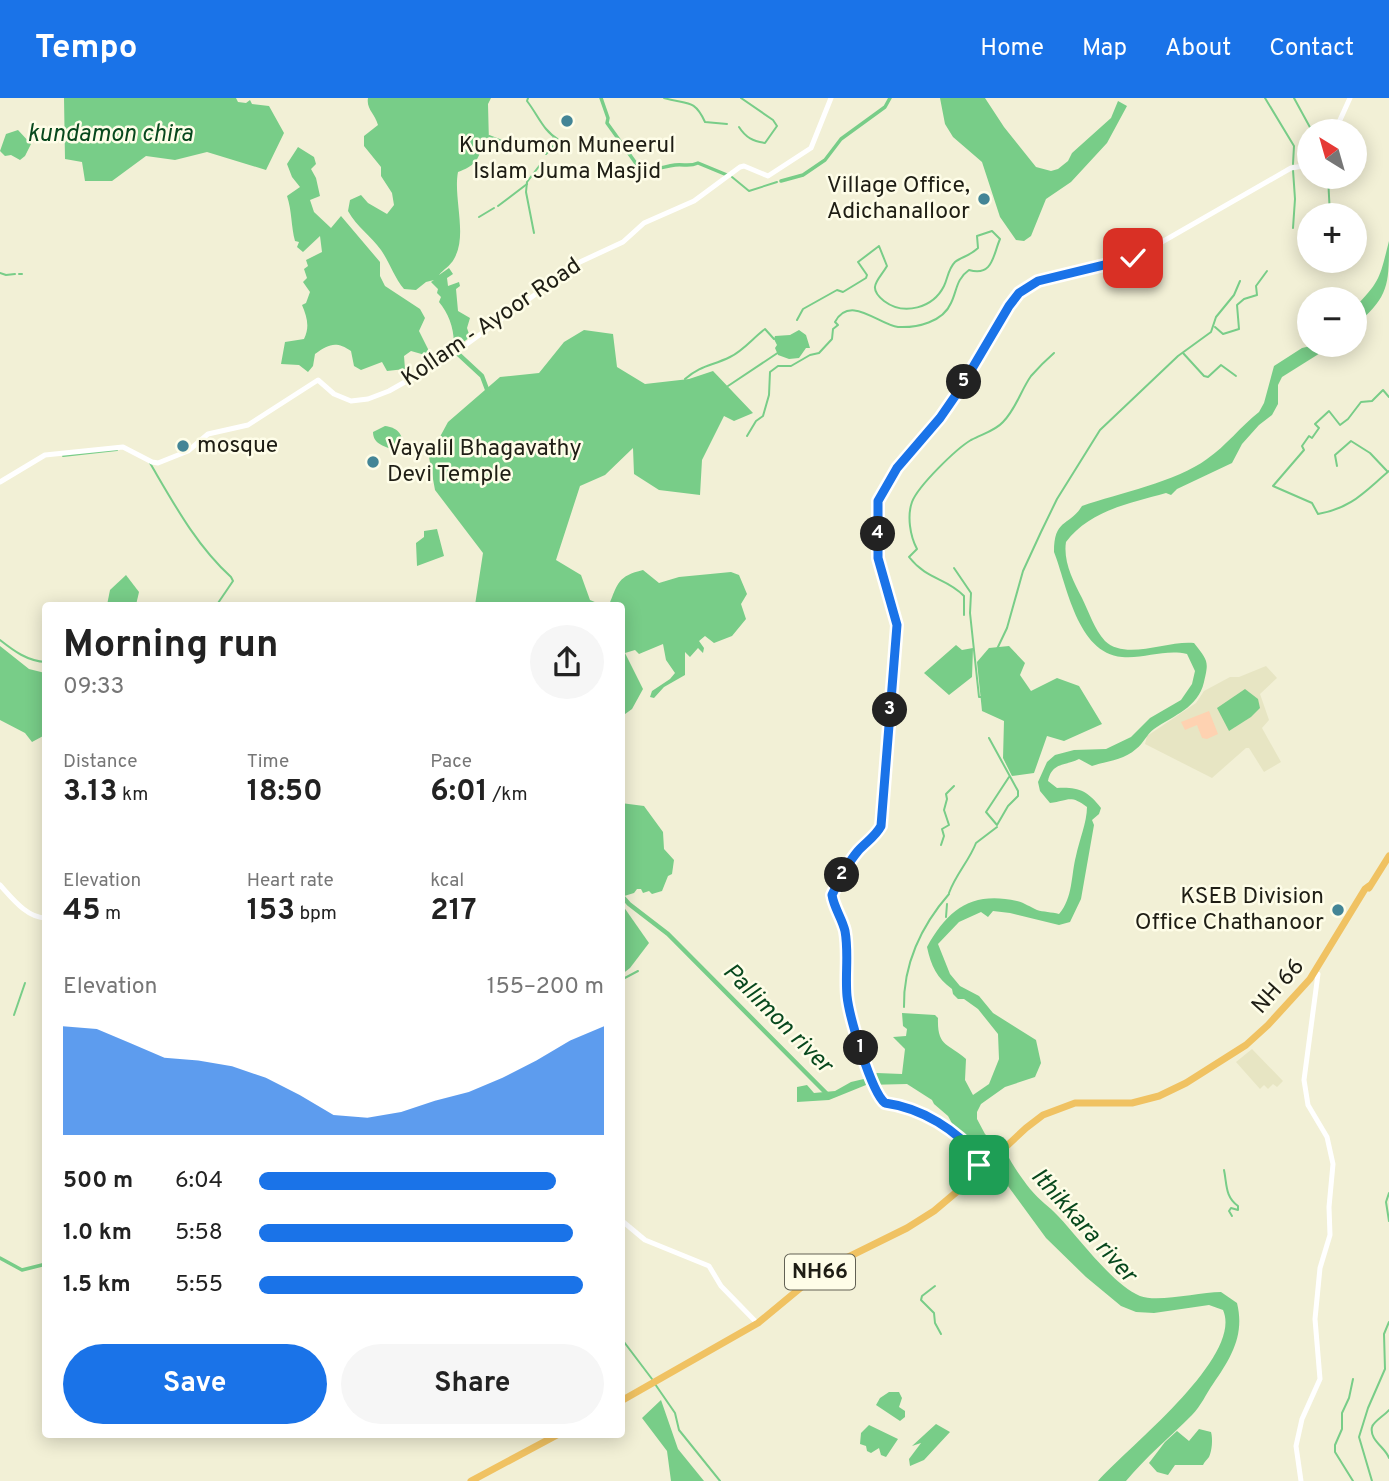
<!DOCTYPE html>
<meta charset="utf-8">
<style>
body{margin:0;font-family:Overpass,sans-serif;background:#f6f6f6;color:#222;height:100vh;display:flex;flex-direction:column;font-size:26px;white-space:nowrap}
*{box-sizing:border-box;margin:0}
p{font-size:23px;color:#767676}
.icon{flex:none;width:38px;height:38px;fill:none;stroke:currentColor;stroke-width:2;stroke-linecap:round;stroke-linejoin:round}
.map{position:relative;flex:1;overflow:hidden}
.sheet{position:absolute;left:42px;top:504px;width:583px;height:836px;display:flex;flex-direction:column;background:#fff;border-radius:7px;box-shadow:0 4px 18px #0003}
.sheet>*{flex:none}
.needle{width:46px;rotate:323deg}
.buttons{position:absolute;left:1297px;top:21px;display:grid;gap:14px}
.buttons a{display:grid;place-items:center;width:70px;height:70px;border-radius:50%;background:#fff;box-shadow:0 4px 18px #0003;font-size:35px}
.pin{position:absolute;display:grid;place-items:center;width:60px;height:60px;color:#fff;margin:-30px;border-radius:14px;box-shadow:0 4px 10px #0006}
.km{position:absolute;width:35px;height:35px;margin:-18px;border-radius:50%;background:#222;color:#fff;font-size:19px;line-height:35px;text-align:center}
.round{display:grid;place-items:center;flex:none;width:74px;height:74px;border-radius:37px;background:#f6f6f6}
.headline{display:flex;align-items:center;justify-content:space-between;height:119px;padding:0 21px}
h1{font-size:38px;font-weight:700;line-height:52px}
.figures{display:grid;grid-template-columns:repeat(3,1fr);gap:10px;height:119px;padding:7px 21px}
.figures div{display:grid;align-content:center}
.figures b{font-size:30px;font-weight:700}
.figures small{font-size:19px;font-weight:400}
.figures p{font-size:19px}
.chart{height:196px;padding:14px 21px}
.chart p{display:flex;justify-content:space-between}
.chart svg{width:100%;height:126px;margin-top:7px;fill:#1a73e8;opacity:.7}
.primary-button{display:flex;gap:14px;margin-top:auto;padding:14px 21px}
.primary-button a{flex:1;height:80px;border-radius:42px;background:#1a73e8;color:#fff;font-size:28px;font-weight:700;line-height:80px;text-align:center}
.primary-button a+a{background:#f6f6f6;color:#222}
ul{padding:0 21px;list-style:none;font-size:23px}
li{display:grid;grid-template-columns:112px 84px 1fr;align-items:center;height:52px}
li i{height:18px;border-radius:9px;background:#1a73e8}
header{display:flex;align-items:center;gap:42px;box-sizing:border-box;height:98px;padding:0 35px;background:#1a73e8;color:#fff}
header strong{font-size:33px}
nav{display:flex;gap:38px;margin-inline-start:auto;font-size:24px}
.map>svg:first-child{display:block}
</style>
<header>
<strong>Tempo</strong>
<nav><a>Home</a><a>Map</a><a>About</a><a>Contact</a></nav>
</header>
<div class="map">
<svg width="1389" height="1383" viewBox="0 0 1389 1383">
<rect width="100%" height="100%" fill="#f2f0d6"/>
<!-- built -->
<g fill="#e7e5c3">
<polygon points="1266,568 1277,580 1260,596 1269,622 1262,630 1281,664 1264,674 1249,650 1246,650 1212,680 1145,646 1147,638 1196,605 1204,593 1230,579 1239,579"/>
<polygon points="1252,951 1283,983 1277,989 1273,986 1268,991 1264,987 1260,991 1236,964"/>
</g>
<!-- green -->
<polygon fill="#fed2b1" points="1209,613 1218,636 1207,641 1202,640 1197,627 1185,632 1181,624"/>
<!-- water -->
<g fill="#78cd88">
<polygon points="64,0 236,0 238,4 246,5 250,2 252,6 269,8 284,35 266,72 207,54 175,62 146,58 112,83 85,83 82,64 65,61"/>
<path d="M368,0h123l-3,6 1,40h-7c-3,17 -8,22 -24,28 -5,26 10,63 -4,87 -3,6 -11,11 -15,16l10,-7 4,6 -6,4 1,8 11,-4 1,4 -4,3 2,22 12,7 -3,10 3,9 -17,13c3,-16 -3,-35 -14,-48l2,-5 -4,-4 1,-4 -7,-7 3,-2 -8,2 -10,8 -12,-1c-10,-12 -14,-26 -23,-39 -10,-14 -24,-23 -33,-39l2,-11 11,-5 7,8 19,11 7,-9 -2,-12 -11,-17v-9l-17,-21v-10l14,-11c-3,-11 -12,-16 -10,-27z"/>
<polygon points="940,0 985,0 1004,29 1036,69 1051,73 1058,71 1068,63 1072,55 1111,20 1118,3 1127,8 1107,45 1071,84 1046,101 1031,138 1024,143 1016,142 1000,119 982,64 953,39 945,26"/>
<polygon points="18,32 31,46 25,58 20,62 11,57 5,58 0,53 6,36"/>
<path d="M298,49l16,10 2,7 -5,5 5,9 4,18 -10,4 4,12 17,16 10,-12 39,46v14l5,10 35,23 5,9 -6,13 13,26 -21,-6 -7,5 1,13 -18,2 -5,-9 -21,8 -7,-4 -3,-15c-15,-10 -22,-7 -36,3l-2,12 -5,6 -9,-7 -18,-1 4,-22 19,-3c6,-12 3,-22 -2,-34l4,-2 4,-11 -7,-10 4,-4 -3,-9 4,-3 -2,-6 16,-8 -2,-16 -17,16 -6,-5 2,-5 -4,-1c-4,-15 -3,-30 -8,-45l13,-9 -8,-10 -5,-13z"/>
<path d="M1389,143c0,45 0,55 -34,85v-19c26,-26 25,-31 34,-66z"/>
<polygon points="584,232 613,236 617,269 645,286 689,281 713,273 753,315 734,323 724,318 702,362 700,397 659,392 634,376 633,350 605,377 580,388 556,462 581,477 590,502 602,507 475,507 483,455 435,392 429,359 448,324 500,279 539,275 564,244"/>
<polygon points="799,232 806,237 810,250 806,250 799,260 789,261 778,257 775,250 777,247 774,241 775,238 790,237"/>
<path d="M1315,247h18l-51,32 -4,8v19l-6,11 -13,10 -17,19 -10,19 -55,26 -6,6 -5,-2c-36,10 -77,18 -100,49 -3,19 7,39 16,56 7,14 12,31 23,43 21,20 63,-1 89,2 14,18 15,18 10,39 -6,26 -30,33 -50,47 -8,6 -10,14 -18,20 -12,11 -29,12 -44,17l-13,-7c-14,7 -27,3 -31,22l9,7c21,-1 30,2 44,20l-2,6 -7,6 2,5 -13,74 -11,23 -11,3 -49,-12 -17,-2 -5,6 -7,-5 -22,10 -21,22 12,30 10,12 19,10 14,17 43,27 5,23 -6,14 -30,10 -24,17 -4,8v7l8,15 13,12 8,3c0,8 19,34 25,41 8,10 19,17 27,26 21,22 55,69 82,80 18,7 59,-4 81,-4l16,11c8,32 -6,55 -24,81 -7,10 -12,22 -21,31 -22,22 -46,42 -66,66h-28c29,-33 146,-124 125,-171l-14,-5 -55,8 -18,-1 -15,-6 -35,-29 -40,-39 -63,-86 -28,-23 -7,-13 -14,-12 -2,-4 -25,-16 -41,1 -37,15 -32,2v-15l10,-2 7,8 21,-2 16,-9 17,-4 9,-5 25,1 3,-25 -12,-12 13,-1 1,-7 -4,-3 -1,-13 33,2 3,3c-1,29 10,25 28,41l-1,21 8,15 16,-11 10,-25 -1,-25 -20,-25 -14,-10h-6l-5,-5 -1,-5c-15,-11 -21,-23 -25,-42 21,-38 45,-56 90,-46 8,2 13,6 20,9 6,2 15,2 22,4 14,-16 12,-39 17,-58 3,-15 11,-34 11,-49 -17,-13 -19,-6 -37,-4l-10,-12 -2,-9 9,-20 8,-7 19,-5 32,-1 25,-12 19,-19 31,-18 11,-16 3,-13 -8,-17c-22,-5 -43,5 -65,3 -45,-4 -55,-72 -68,-105 0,-34 15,-25 28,-46 37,-13 94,-24 125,-47 19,-13 34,-33 52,-47l5,-9 10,-37 28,-18z"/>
<path d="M385,328c11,1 19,8 17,19l-7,6c-9,-5 -22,-6 -22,-19z"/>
<polygon points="437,431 444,458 417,468 416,445 424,439 424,433"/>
<path d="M643,472l16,13 20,-6 52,-5 8,3 8,19 -6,10 5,15 -14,17 -18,7 -9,-7 -6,5 5,7 -1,5 -5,-5 -8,9 -5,-5v23l-21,12 -10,11 -4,-1 2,-6 18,-12 5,-6 -9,-13 -3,-16 -24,10 -4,-4 -10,3 18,36 -11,20 -11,8v-111l-12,-1c9,-22 9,-29 34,-35z"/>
<polygon points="126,477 139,494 136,507 107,507 110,492"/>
<polygon points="956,547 962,552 973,550 972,579 949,597 924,575"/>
<polygon points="0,548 29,571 45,575 45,637 32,644 25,635 0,622"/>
<polygon points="1009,548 1025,565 1020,577 1031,593 1057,580 1079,588 1102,626 1064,643 1047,638 1034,675 1012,678 1003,660 1004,623 982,613 977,564 989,550"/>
<polygon points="1245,591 1258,601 1260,610 1251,619 1229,633 1217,610"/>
<polygon points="621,705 644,708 663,734 664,751 674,762 672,776 668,778 662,793 652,796 649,793 643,795 641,791 637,791 634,795 621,799"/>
<polygon points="621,805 649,845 630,870 621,877"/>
<polygon points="889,1294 899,1294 902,1300 899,1309 905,1313 905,1319 900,1323 876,1307 880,1300"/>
<polygon points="661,1302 678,1351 704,1383 671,1383 667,1353 642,1320"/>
<polygon points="936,1326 950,1334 924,1362 910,1368 909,1361 921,1345 912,1348"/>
<polygon points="869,1327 898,1341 886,1359 881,1357 879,1350 871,1355 867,1353 866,1348 860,1346 861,1335"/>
<path d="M1199,1331l12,3c2,7 1,19 -2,25 -2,3 -5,5 -6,8h-28l-7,10 -11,-3 -8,-9 16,-21 12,-11 12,10z"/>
</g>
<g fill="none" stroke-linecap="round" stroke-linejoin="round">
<!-- stream -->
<g stroke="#78cd88" stroke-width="2">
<path d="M528,0l-1,3c11,14 16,30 32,39l-13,14"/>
<path d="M664,0c23,7 30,0 41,24l22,2"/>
<polyline points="1265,0 1294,48 1293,66"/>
<polyline points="1294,0 1312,33"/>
<path d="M739,29c7,11 14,14 26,16l12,-17 -4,-6 -32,-22"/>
<polyline points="489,38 502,43 548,49 553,40"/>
<polyline points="1293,72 1295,101 1293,130"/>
<polyline points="732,79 749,93 777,84"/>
<polyline points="1328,79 1330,117"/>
<polyline points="498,108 527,86"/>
<polyline points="479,119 494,110"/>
<polyline points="534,135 526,94 527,84 543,63"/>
<polyline points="0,175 6,177 15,176"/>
<polyline points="19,176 22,176"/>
<polyline points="1215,229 1223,236 1239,231 1237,207 1244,201 1257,197 1256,188 1267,173"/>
<polyline points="1183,255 1204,278 1208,279 1221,267 1236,278"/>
<path d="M685,281c16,-14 27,-13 45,-22 13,-6 23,-19 35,-28l9,10"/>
<polyline points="728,288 779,254"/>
<path d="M1389,299l-6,-7 -11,11 -11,1 -13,17 -8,6 -11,-14 -14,13 4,4 -7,10 -3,-2 -7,10 2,4 -31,36 39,17 6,11c34,-6 46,-22 71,-43"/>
<path d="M747,338l9,-15 7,-5 6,-21 1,-23 8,-6h13l19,-11 9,-2 13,-14 1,-10 5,-4 -3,-3c15,-28 44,3 63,5 19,1 45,-5 53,-24 6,-12 5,-24 18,-33 24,7 24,-15 31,-31l-8,-8 -15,5 1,12c-8,8 -17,9 -23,14 -7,7 -7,16 -11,24 -11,22 -40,30 -60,15 -18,-14 -5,-21 3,-35l-8,-20 -21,16 9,13 -1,3 -23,14 -6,-2 -34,19 -6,11"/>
<polyline points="63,358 117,352"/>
<path d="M150,365c24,41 46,82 81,114l2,4 -17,25"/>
<polyline points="1337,368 1335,357 1351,343 1370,355 1387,373"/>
<polyline points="954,470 971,495 970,515 979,599 983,599"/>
<path d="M964,517v-19c-18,-19 -36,-15 -55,-39l8,-8c-7,-13 -10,-33 -5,-47 6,-16 44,-53 59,-62 11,-6 24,-9 32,-18 13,-13 18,-32 28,-46 7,-8 15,-16 23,-23"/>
<path d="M0,542c14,11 27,21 46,22"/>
<polyline points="997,551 1007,530 1023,473 1041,434 1057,401 1100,332 1178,258 1211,234 1216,219 1234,197 1240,183"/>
<polyline points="989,640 1018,693 1018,698 1008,708 997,727 986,714 1009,679"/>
<polyline points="941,747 944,738 942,731 949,727 944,712 947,701 946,696 954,688"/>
<path d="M949,795c7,-19 20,-32 27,-50l21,-16"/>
<polyline points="946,819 947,806"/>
<polyline points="621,882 638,873"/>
<path d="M904,909c-1,-42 17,-81 45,-113"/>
<polyline points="14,917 25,885"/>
<path d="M1224,1072c3,14 1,27 14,36v4l-7,-2 -2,3 3,5"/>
<polyline points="1389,1095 1386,1104 1389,1123"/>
<polyline points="935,1188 922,1198 921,1202 934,1215 935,1225 941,1236"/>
<polyline points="621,1240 652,1281"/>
<polyline points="655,1286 675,1315 679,1332 720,1383"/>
<path d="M1389,1312c-4,5 -16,12 -17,17 -3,13 14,21 17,31"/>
<polyline points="1353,1383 1335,1354 1335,1347 1342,1331 1342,1315 1349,1300 1353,1281"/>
<polyline points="1372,1383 1359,1339 1368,1310 1385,1271 1384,1236 1389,1224"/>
</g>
<!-- canal -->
<g stroke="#78cd88" stroke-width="3.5">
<path d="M601,0l7,20 -1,5 33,46c13,2 22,-2 35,-4 10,-1 14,2 23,-2l29,12"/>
<polyline points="781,83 803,77 825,62 841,41 885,9 890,0"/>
<polyline points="0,1160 22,1172 46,1166"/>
</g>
<!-- river -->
<g stroke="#78cd88" stroke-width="4.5">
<polyline points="455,253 482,278 488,294"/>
<polyline points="621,797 629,806 668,836 829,998"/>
</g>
<!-- secondary -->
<g stroke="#fff" stroke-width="5">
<polyline points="1335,33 1350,0"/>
<polyline points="0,384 45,357 123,349 152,364 158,365 188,353 208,336 248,327 318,282 334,296 351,303 368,301 389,293 449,259 580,164 623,144 644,125 694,103 740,69 744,68 768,78 811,50 831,0"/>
<path d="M0,787c12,13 27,33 46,33"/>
<path d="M971,1077l9,-14c-9,-14 -39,-41 -55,-47 -14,-5 -36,-6 -46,-17l-29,-87c-5,-25 -2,-50 -5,-75 -2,-13 -10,-24 -13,-37 4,-16 15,-33 26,-46 7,-10 17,-15 23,-26l16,-201 -19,-67v-57l19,-33 43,-50 79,-125 19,-12 96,-23 157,-90 18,-3"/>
<polyline points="621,1122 645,1142 709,1168 721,1188 757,1225"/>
<polyline points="1301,1383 1296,1348 1302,1321 1320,1281 1315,1221 1320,1170 1330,1137 1329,1109 1333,1066 1327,1039 1308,1007 1304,982 1318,876"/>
</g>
<!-- trunk -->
<g stroke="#f0c262" stroke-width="7">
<polyline points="1369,790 1389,758"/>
<polyline points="621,1303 758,1225 822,1172 907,1130 934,1113 966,1086 1026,1030 1043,1017 1075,1005 1132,1005 1159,998 1186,985 1246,947 1268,927 1310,881 1365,791 1369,788"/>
<polyline points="471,1383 557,1337"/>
</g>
</g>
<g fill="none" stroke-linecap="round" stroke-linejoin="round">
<defs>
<path id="route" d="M979,1067l1,-6c-23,-29 -58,-51 -95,-56 -14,-11 -36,-88 -38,-107 -2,-22 2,-43 -2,-65 -3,-13 -11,-23 -13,-36 7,-15 15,-31 26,-44 8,-9 17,-14 23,-25l16,-201 -19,-67v-57l19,-33 43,-50 20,-29 49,-83 10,-13 19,-12 95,-23"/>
</defs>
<!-- route casing -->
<use href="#route" stroke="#fff" stroke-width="14"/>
<!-- route -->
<use href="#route" stroke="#1a73e8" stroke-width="9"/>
</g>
<!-- markers -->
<g fill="#438596" stroke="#fefde8" stroke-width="2.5">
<circle cx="567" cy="23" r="7"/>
<circle cx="984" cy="101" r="7"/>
<circle cx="183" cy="348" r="7"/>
<circle cx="373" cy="364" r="7"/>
<circle cx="1338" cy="812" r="7"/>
</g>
<g text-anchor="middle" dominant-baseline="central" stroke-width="5" stroke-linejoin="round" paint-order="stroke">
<!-- shield labels -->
<rect fill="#fefde8" stroke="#626154" stroke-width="2" x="785" y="1156.5" width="70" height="35" rx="5"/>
<g font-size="21" font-weight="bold" fill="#1f1e15">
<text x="820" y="1174">NH66</text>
</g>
<!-- poi labels -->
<g font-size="23" fill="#1f1e15" stroke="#fefde8" text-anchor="end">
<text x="567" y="48" text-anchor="middle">Kundumon Muneerul<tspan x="567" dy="26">Islam Juma Masjid</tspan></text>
<text x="970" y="88">Village Office,<tspan x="970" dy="26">Adichanalloor</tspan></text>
<text x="197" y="348" text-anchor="start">mosque</text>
<text x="387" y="351" text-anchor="start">Vayalil Bhagavathy<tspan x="387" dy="26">Devi Temple</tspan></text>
<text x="1324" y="799">KSEB Division<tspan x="1324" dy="26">Office Chathanoor</tspan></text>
</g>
<!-- street labels -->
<g font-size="23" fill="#1f1e15" stroke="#fefde8">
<text transform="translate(492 225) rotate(-34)">Kollam - Ayoor Road</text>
<text transform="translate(1279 889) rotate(-48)">NH 66</text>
</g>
<!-- water labels -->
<g font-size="24" font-style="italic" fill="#07481d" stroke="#fefde8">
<text x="110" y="37">kundamon chira</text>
<text transform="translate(777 921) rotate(45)">Pallimon river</text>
<text transform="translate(1083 1128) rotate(48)">Ithikkara river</text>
</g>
</g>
</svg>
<div class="buttons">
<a><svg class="needle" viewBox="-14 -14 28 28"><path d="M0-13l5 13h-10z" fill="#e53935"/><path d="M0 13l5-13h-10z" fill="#767676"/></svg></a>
<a>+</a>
<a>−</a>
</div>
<div class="pin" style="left:979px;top:1067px;background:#1e9e55"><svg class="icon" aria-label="arrive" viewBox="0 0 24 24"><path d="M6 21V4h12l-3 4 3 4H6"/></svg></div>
<div class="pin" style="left:1133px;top:160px;background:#d93025"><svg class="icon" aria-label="check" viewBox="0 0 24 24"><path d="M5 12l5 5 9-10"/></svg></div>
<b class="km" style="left:861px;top:950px">1</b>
<b class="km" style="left:842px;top:777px">2</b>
<b class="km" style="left:890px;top:612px">3</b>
<b class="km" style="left:878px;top:436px">4</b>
<b class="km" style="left:964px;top:284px">5</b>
<section class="sheet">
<div class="headline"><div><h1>Morning run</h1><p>09:33</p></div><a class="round"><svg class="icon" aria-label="share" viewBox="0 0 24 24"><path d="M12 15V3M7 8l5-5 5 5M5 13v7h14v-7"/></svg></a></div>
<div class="figures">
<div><p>Distance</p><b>3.13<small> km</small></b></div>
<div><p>Time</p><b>18:50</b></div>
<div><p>Pace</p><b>6:01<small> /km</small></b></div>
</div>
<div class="figures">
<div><p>Elevation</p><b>45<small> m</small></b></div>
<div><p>Heart rate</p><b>153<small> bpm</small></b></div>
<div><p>kcal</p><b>217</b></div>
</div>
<div class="chart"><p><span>Elevation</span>155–200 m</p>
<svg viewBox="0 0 160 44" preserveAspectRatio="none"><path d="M0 44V6L10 7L20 12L30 17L40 18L50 20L60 24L70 30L80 37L90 38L100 36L110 32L120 29L130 24L140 18L150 11L160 6V44z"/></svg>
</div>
<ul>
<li><b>500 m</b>6:04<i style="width:86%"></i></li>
<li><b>1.0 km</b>5:58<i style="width:91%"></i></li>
<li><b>1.5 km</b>5:55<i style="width:94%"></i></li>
</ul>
<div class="primary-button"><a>Save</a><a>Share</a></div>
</section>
</div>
